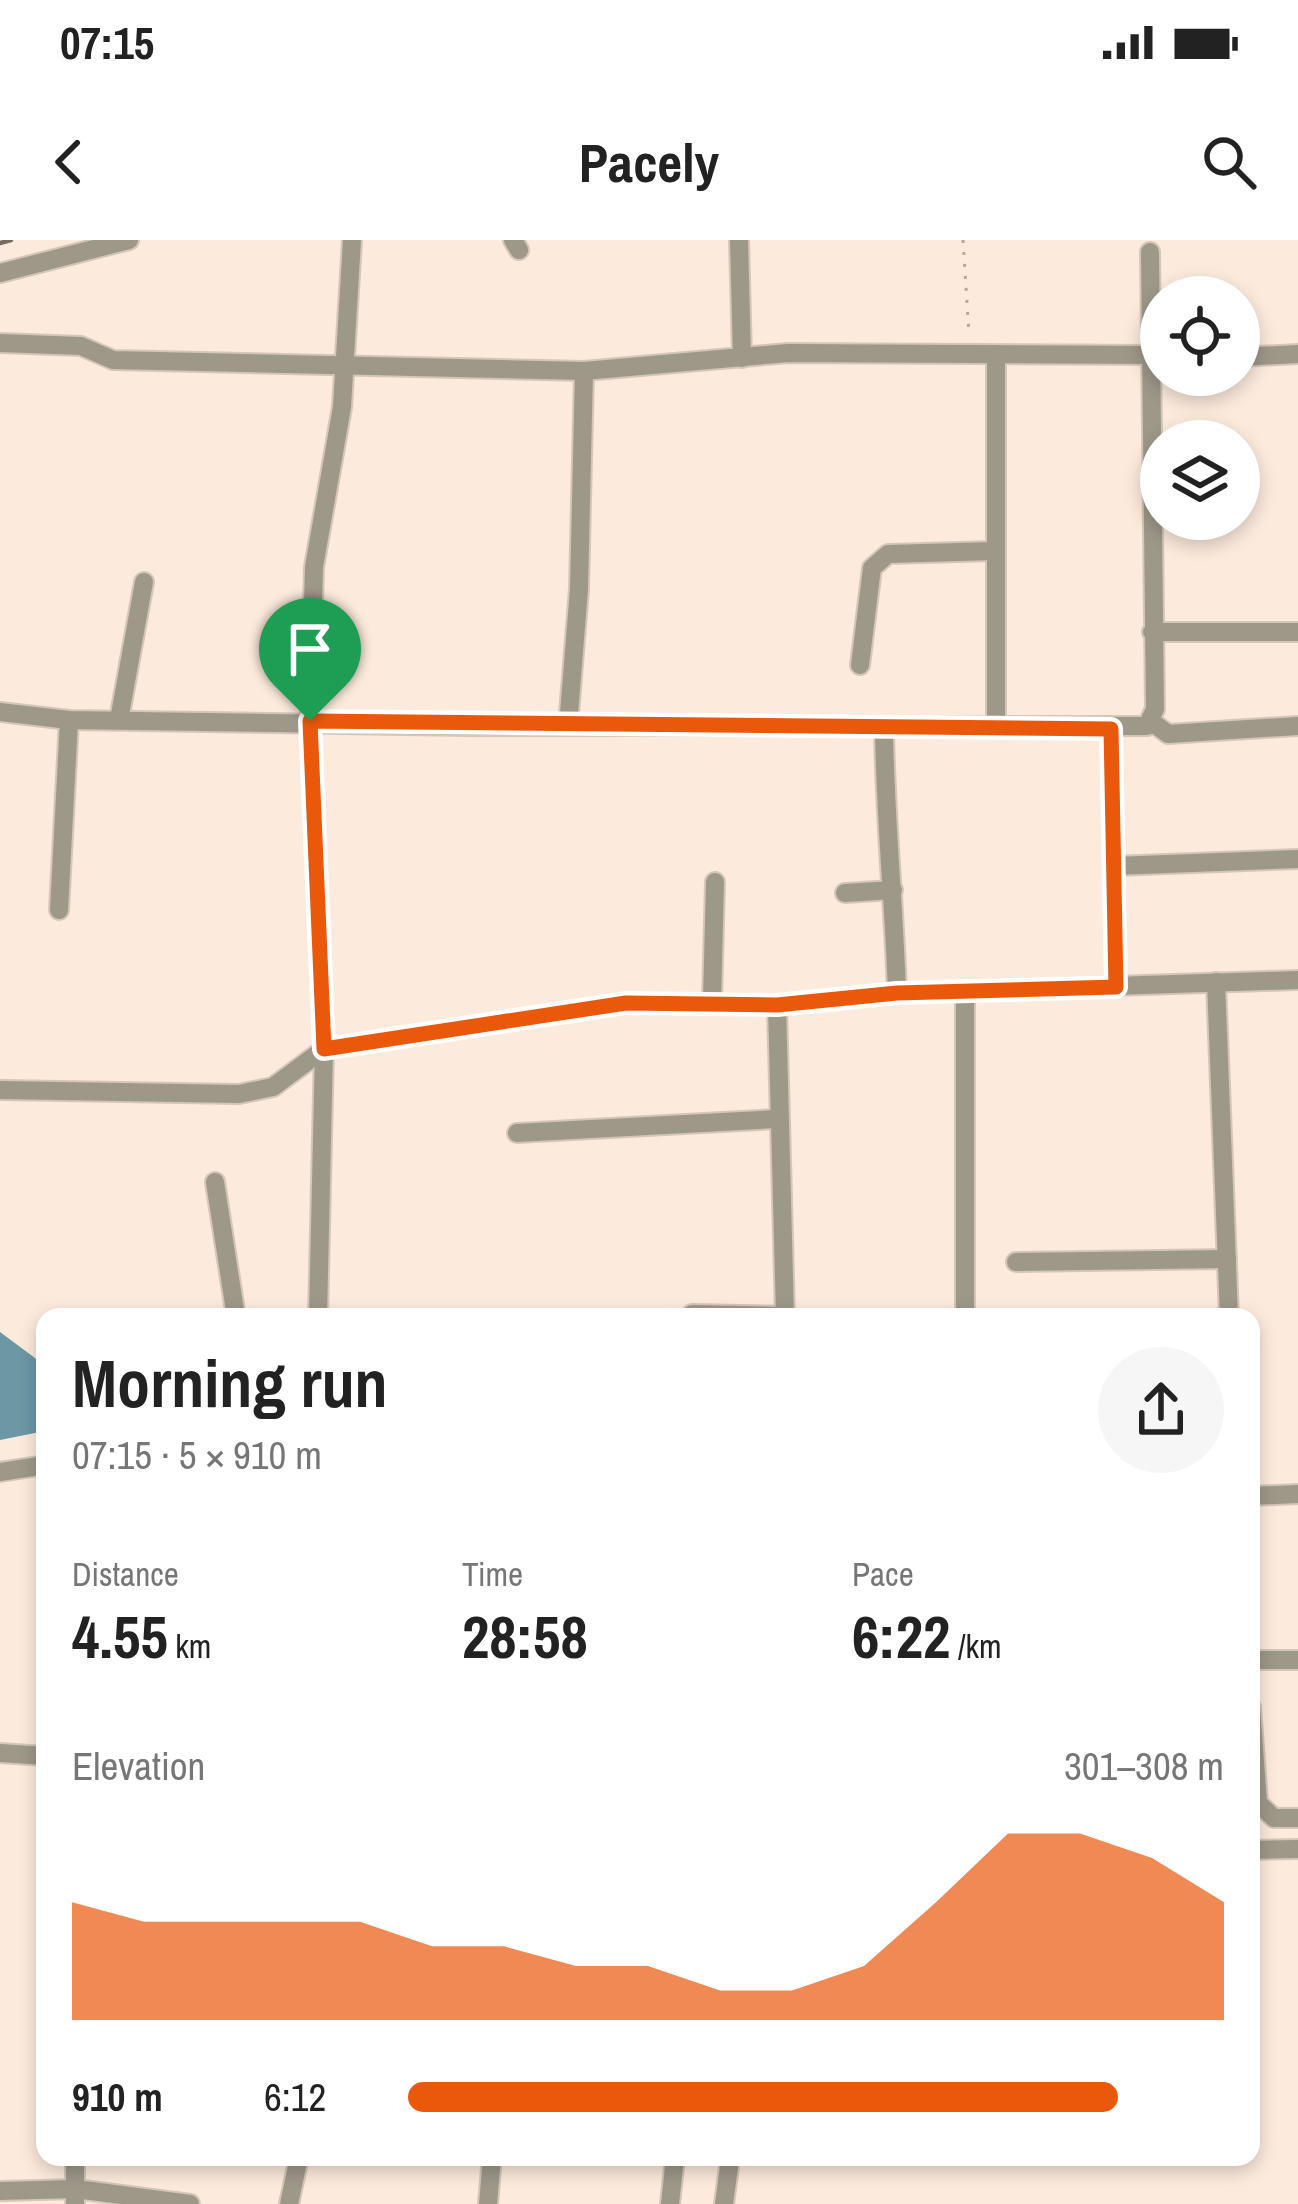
<!DOCTYPE html>
<meta charset="utf-8">
<style>
body{margin:0;font-family:"Archivo Narrow",sans-serif;background:#f6f6f6;color:#222;height:100vh;display:flex;flex-direction:column;font-size:45px;white-space:nowrap}
*{box-sizing:border-box;margin:0}
p{font-size:39px;color:#767676}
.icon{flex:none;width:66px;height:66px;fill:none;stroke:currentColor;stroke-width:2;stroke-linecap:round;stroke-linejoin:round}
.map{position:relative;flex:1;overflow:hidden}
.sheet{position:absolute;left:36px;top:1068px;width:1224px;height:858px;display:flex;flex-direction:column;background:#fff;border-radius:24px;box-shadow:0 6px 18px #0003}
.sheet>*{flex:none}
.buttons{position:absolute;left:1140px;top:36px;display:grid;gap:24px}
.buttons a{display:grid;place-items:center;width:120px;height:120px;border-radius:50%;background:#fff;box-shadow:0 6px 18px #0003;font-size:60px}
.pin{position:absolute;display:grid;place-items:center;width:102px;height:102px;color:#fff;margin:-123px -51px;border-radius:50% 50% 50% 0;rotate:-45deg;box-shadow:0 0 12px #0007}
.pin .icon{rotate:45deg}
.round{display:grid;place-items:center;flex:none;width:126px;height:126px;border-radius:63px;background:#f6f6f6}
.headline{display:flex;align-items:center;justify-content:space-between;height:204px;padding:0 36px}
h1{font-size:66px;font-weight:700;line-height:90px}
.figures{display:grid;grid-template-columns:repeat(3,1fr);gap:18px;height:204px;padding:12px 36px}
.figures div{display:grid;align-content:center}
.figures b{font-size:60px;font-weight:700}
.figures small{font-size:33px;font-weight:400}
.figures p{font-size:33px}
.chart{height:336px;padding:24px 36px}
.chart p{display:flex;justify-content:space-between}
.chart svg{width:100%;height:216px;margin-top:12px;fill:#ea580c;opacity:.7}
ul{padding:0 36px;list-style:none;font-size:39px}
li{display:grid;grid-template-columns:192px 144px 1fr;align-items:center;height:90px}
li i{height:30px;border-radius:15px;background:#ea580c}
.status{display:flex;justify-content:space-between;align-items:center;height:84px;padding:0 60px;background:#fff;direction:ltr}
.status svg{height:33px;fill:currentColor}
header{display:flex;justify-content:space-between;align-items:center;height:156px;padding:0 36px;background:#fff;font-size:54px;font-weight:700}
.map>svg:first-child{display:block}
</style>
<div class="status"><b>07:15</b><svg viewBox="0 0 49 12"><path d="M0 12V9h3v3zM5 12V6h3v6zM10 12V3h3v9zM15 12V0h3v12zM26 1h20v11H26zM47 4h2v5h-2z"/></svg></div>
<header><svg class="icon" aria-label="back" viewBox="0 0 24 24"><path d="M15 5l-7 7 7 7"/></svg>Pacely<svg class="icon" aria-label="search" viewBox="0 0 24 24"><circle cx="10" cy="10" r="6"/><path d="M15 15l6 6"/></svg></header>
<div class="map">
<svg width="1298" height="1964" viewBox="0 0 1298 1964">
<rect width="100%" height="100%" fill="#fceadc"/>
<!-- water -->
<polygon fill="#6c97a5" points="0,1092 39,1121 45,1191 0,1200"/>
<g fill="none" stroke-linecap="round" stroke-linejoin="round">
<defs>
<g id="street">
<polyline points="513,0 519,10"/>
<polyline points="739,0 742,118"/>
<polyline points="0,33 129,0"/>
<polyline points="0,103 81,106 113,120 584,131 788,113 1161,115"/>
<polyline points="996,115 996,487"/>
<polyline points="1239,117 1298,114"/>
<polyline points="1152,392 1298,392"/>
<polyline points="860,425 872,328 888,314 994,311"/>
<polyline points="0,472 69,480 471,486 1147,486 1155,469 1150,12"/>
<polyline points="119,480 144,342"/>
<polyline points="1152,482 1168,494 1298,486"/>
<polyline points="568,486 579,349 584,131"/>
<path d="M884,488c1,89 10,176 13,265"/>
<polyline points="1111,489 1116,747"/>
<polyline points="1114,626 1298,619"/>
<polyline points="845,653 893,650"/>
<polyline points="59,670 69,480"/>
<polyline points="1216,742 1229,1077"/>
<polyline points="712,761 715,642"/>
<polyline points="777,765 785,1077"/>
<polyline points="0,850 239,854 273,847 324,809 626,763 777,765 897,753 1298,740"/>
<polyline points="517,893 776,879"/>
<polyline points="215,942 236,1077"/>
<polyline points="1016,1022 1227,1019"/>
<polyline points="692,1074 785,1076"/>
<polyline points="318,1077 324,809 310,481 314,327 342,167 352,0"/>
<polyline points="965,1077 965,755"/>
<polyline points="0,1232 45,1225"/>
<polyline points="1251,1256 1298,1254"/>
<polyline points="1251,1420 1298,1420"/>
<polyline points="1251,1467 1258,1563 1274,1578 1298,1578"/>
<polyline points="0,1513 45,1516"/>
<polyline points="1251,1610 1298,1609"/>
<polyline points="75,1917 75,1964"/>
<polyline points="0,1951 76,1949 190,1964"/>
<polyline points="289,1964 299,1917"/>
<polyline points="488,1964 492,1917"/>
<polyline points="670,1964 675,1917"/>
<polyline points="724,1964 729,1927"/>
</g>
</defs>
<!-- street casing -->
<use href="#street" stroke="#d6c6ba" stroke-width="22"/>
<!-- path -->
<polyline stroke="#b5a79c" stroke-width="3" stroke-dasharray="3 9" stroke-linecap="butt" points="963,0 969,94"/>
<!-- street -->
<use href="#street" stroke="#9e9889" stroke-width="18"/>
<!-- rail -->
<polyline stroke="#776c64" stroke-width="4.5" points="0,3 11,0"/>
</g>
<g fill="none" stroke-linecap="round" stroke-linejoin="round">
<defs>
<polygon id="route" points="310,481 1111,489 1116,747 897,753 777,765 626,763 324,809"/>
</defs>
<!-- route casing -->
<use href="#route" stroke="#fff" stroke-width="24"/>
<!-- route -->
<use href="#route" stroke="#ea580c" stroke-width="15"/>
</g>
</svg>
<div class="buttons">
<a><svg class="icon" aria-label="locate" viewBox="0 0 24 24"><circle cx="12" cy="12" r="6"/><path d="M12 2v4M12 18v4M2 12h4M18 12h4"/></svg></a>
<a><svg class="icon" aria-label="layers" viewBox="0 0 24 24"><path d="M12 4l9 5-9 5-9-5zM3 14l9 5 9-5"/></svg></a>
</div>
<div class="pin" style="left:310px;top:481px;background:#1e9e55"><svg class="icon" aria-label="arrive" viewBox="0 0 24 24"><path d="M6 21V4h12l-3 4 3 4H6"/></svg></div>
<section class="sheet">
<div class="headline"><div><h1>Morning run</h1><p>07:15 · 5 × 910 m</p></div><a class="round"><svg class="icon" aria-label="share" viewBox="0 0 24 24"><path d="M12 15V3M7 8l5-5 5 5M5 13v7h14v-7"/></svg></a></div>
<div class="figures">
<div><p>Distance</p><b>4.55<small> km</small></b></div>
<div><p>Time</p><b>28:58</b></div>
<div><p>Pace</p><b>6:22<small> /km</small></b></div>
</div>
<div class="chart"><p><span>Elevation</span>301–308 m</p>
<svg viewBox="0 0 160 44" preserveAspectRatio="none"><path d="M0 44V20L10 24L20 24L30 24L40 24L50 29L60 29L70 33L80 33L90 38L100 38L110 33L120 20L130 6L140 6L150 11L160 20V44z"/></svg>
</div>
<ul>
<li><b>910 m</b>6:12<i style="width:87%"></i></li>
</ul>
</section>
</div>
